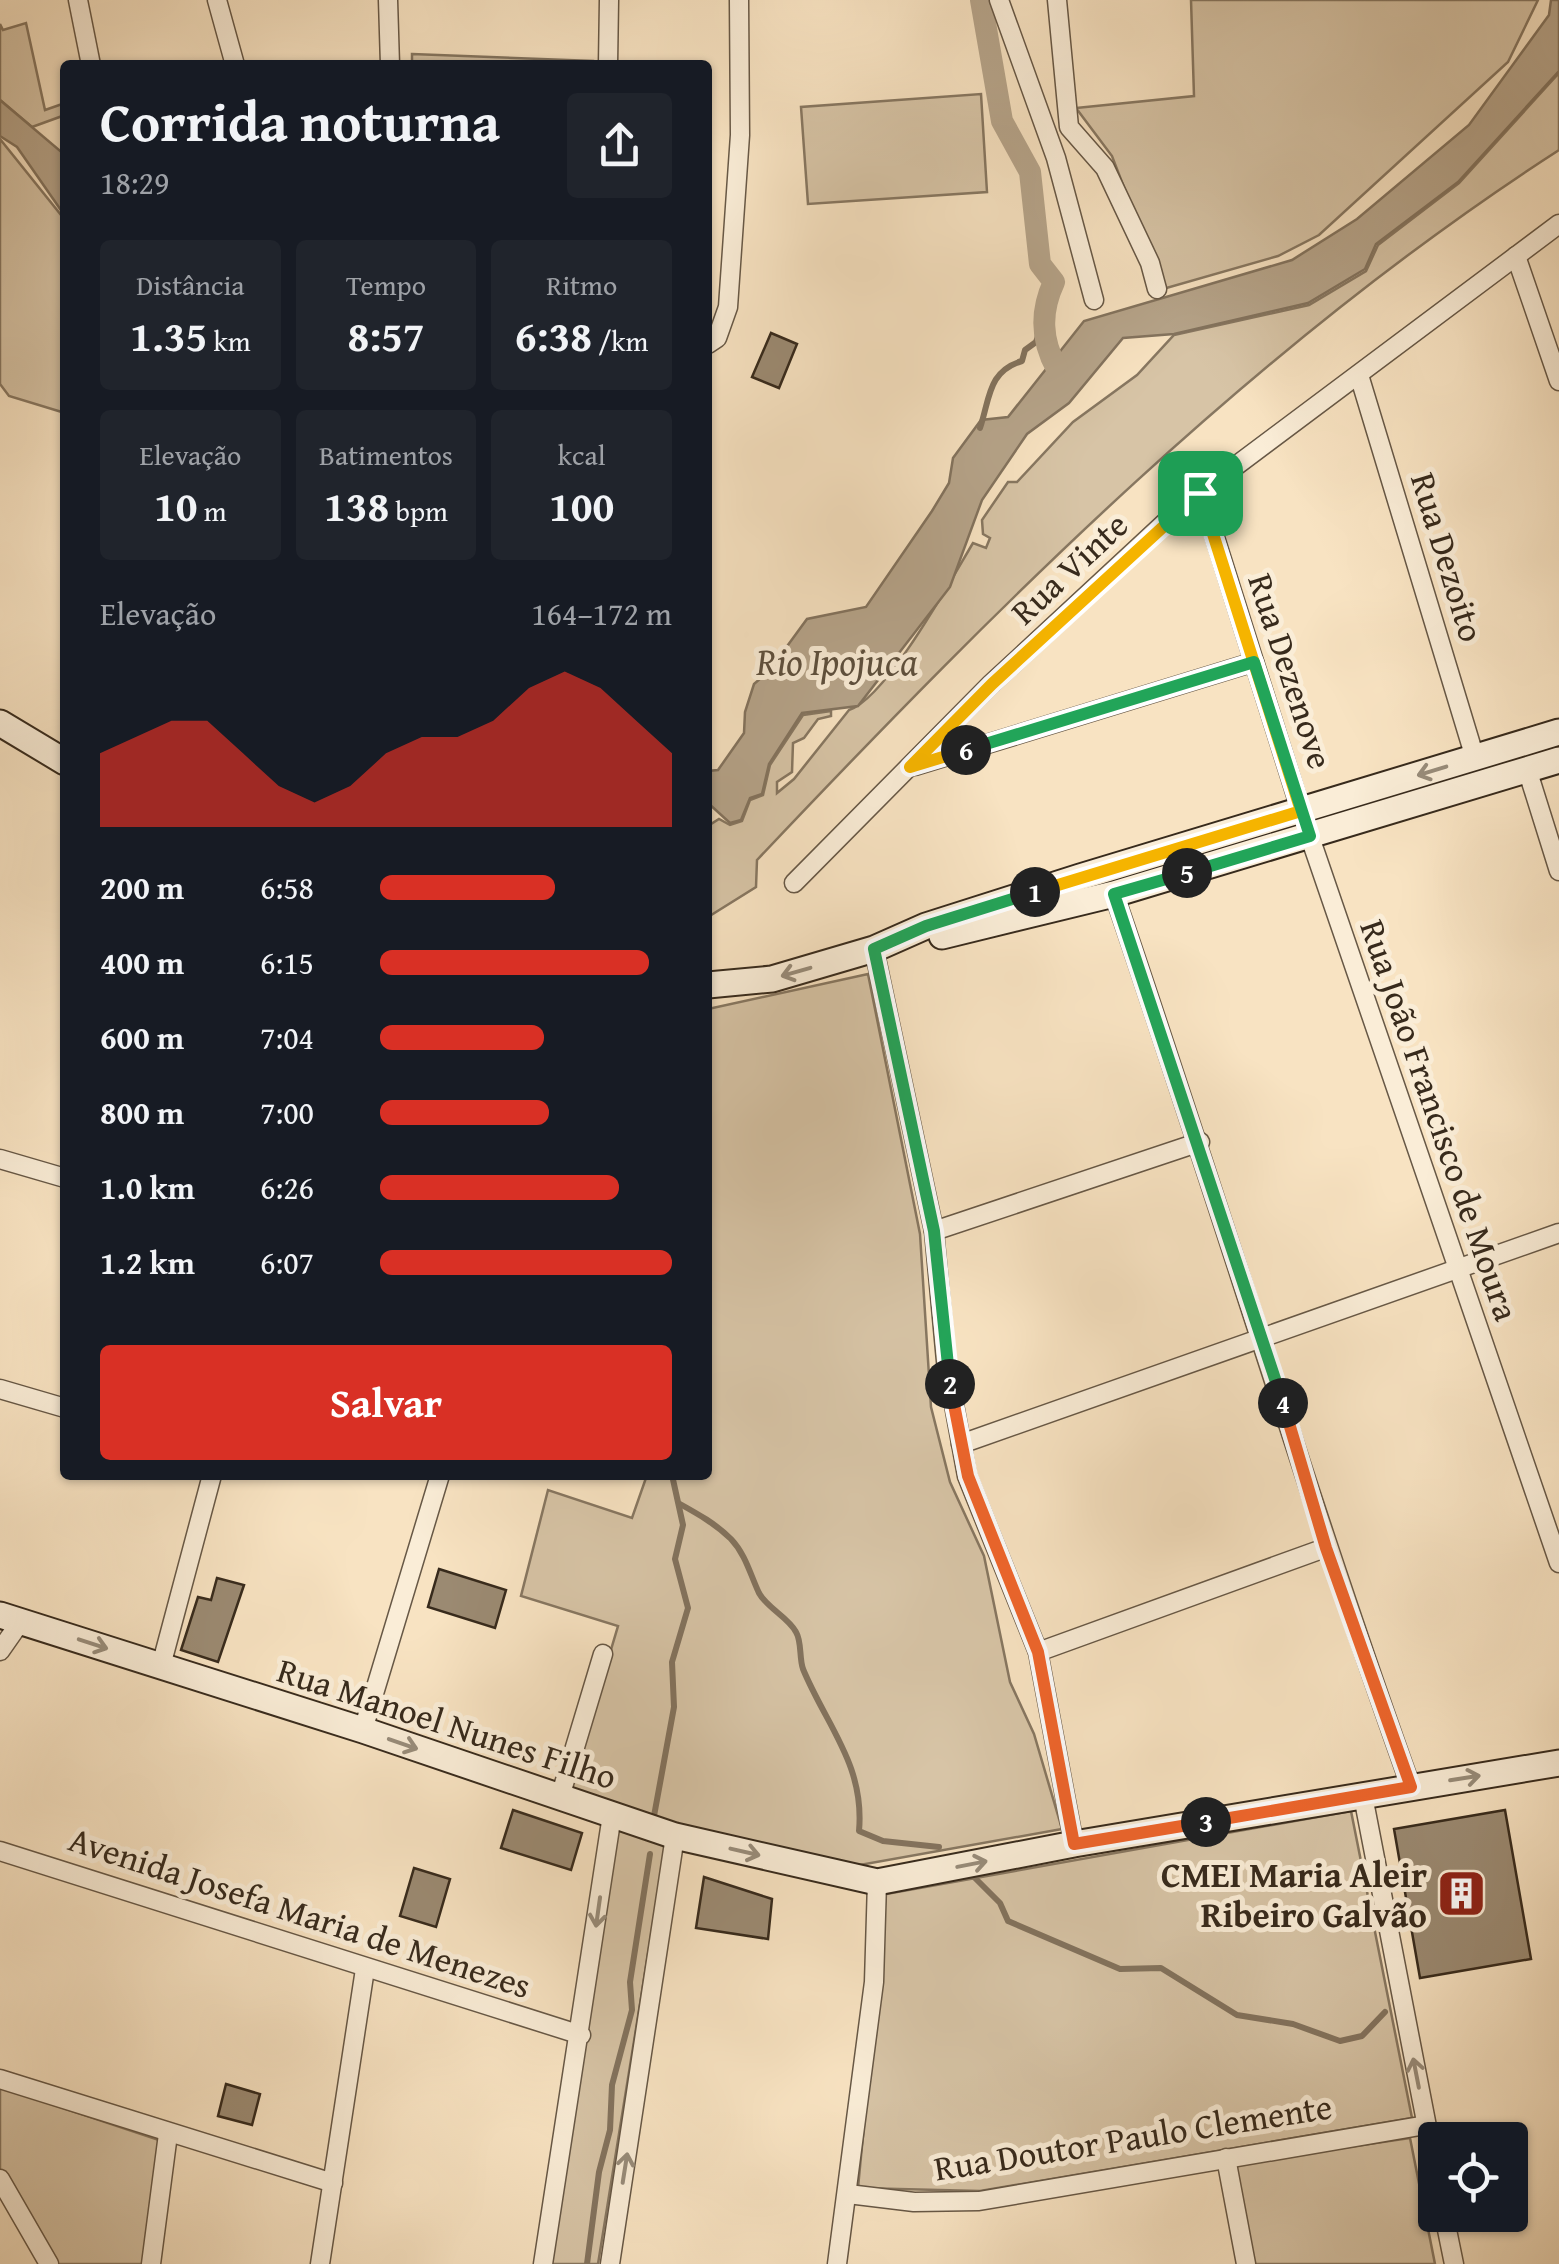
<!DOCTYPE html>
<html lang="pt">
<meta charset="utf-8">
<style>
body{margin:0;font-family:"Gentium Book Plus",serif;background:#20242c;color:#f1f3f6;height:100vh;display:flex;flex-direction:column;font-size:38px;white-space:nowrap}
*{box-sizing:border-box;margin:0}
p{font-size:32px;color:#9ea1a6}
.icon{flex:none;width:55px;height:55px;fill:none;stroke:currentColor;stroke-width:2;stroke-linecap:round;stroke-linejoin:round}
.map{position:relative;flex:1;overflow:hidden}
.side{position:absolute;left:60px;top:60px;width:652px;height:1420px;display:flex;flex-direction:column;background:#171b24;border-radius:10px;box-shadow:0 2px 8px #0004}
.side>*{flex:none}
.controls{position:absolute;left:1418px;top:2122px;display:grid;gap:20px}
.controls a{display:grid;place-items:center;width:110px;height:110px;border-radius:10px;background:#171b24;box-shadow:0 2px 8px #0004;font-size:50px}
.pin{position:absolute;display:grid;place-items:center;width:85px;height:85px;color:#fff;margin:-42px;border-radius:20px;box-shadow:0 5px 15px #0006}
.km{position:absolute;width:50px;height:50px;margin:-25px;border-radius:50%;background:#222;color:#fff;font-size:28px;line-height:50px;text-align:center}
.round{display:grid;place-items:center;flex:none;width:105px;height:105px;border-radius:10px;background:#20242c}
.head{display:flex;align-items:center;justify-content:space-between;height:170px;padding:0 40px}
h1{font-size:55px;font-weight:600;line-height:75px}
.figures{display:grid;grid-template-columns:repeat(3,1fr);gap:15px;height:170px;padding:10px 40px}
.figures div{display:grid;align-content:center;border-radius:10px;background:#20242c;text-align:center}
.figures b{font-size:42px;font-weight:600}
.figures small{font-size:28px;font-weight:400}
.figures p{font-size:28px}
.chart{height:280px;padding:20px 40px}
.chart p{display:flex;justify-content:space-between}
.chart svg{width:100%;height:180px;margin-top:10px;fill:#d93025;opacity:.7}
.cta{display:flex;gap:20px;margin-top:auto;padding:20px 40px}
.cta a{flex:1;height:115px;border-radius:10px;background:#d93025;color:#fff;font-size:40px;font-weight:600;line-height:115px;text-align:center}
ul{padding:0 40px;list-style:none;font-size:32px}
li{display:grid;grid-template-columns:160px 120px 1fr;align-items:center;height:75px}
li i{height:25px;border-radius:12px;background:#d93025}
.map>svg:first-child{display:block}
</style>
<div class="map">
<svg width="1559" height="2264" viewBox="0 0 1559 2264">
<rect width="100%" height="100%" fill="#f8e3c2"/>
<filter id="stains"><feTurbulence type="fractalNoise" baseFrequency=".002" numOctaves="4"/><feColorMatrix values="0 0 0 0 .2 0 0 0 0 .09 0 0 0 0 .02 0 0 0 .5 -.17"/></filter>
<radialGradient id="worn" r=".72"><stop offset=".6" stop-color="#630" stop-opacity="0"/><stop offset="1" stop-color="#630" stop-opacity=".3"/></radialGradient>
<!-- green -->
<g fill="#d7c4a6" stroke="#877761" stroke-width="2.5">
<polygon points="1191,0 1538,0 1508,62 1319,235 1278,256 1163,289 1112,156 1076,108 1194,96"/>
<polygon points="26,23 45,110 65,103 65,115 32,127 0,100 0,24 3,30"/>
<polygon points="412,54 593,61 593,65 412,65"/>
<path d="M1559,73v77c-301,194 -557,451 -802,710l-1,27 -48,30v-91l11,-7 11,6 12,-4 8,-21 13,-5 7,-30 33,-50 28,-4v5l-13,3 -14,19 -11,5 -1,29 -15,10v11l17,-14 55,-69c37,-11 103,-132 124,-167l13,5 4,-10 -7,-4 -1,-14 26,-38h9l56,-60 64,-47 37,-40 135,-30 57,-34 12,-26 81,-62z"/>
<polygon points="981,94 987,192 808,204 801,107"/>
<polygon points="0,139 65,220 65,413 9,396 0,384"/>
<polygon points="868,974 920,1234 931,1407 950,1482 984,1556 1010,1682 1034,1734 1062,1829 843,1868 677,1830 568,1794 618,1626 521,1596 548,1490 632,1518 647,1475 708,1475 708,1009"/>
<polygon points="1351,1811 1412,2118 980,2191 858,2188 886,1894"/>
<polygon points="618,1828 666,1843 598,2264 550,2264"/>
<polygon points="0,2087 159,2140 145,2264 56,2264 0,2170"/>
<polygon points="1410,2138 1435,2264 1253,2264 1233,2164"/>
</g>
<!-- water -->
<g fill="#b6a48a" stroke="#83735e" stroke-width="2.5">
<polygon points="1551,0 1559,0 1559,71 1458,182 1376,244 1365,269 1308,303 1174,334 1123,338 1069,403 1027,434 982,500 950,587 858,706 802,713 769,764 762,794 750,798 741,820 730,823 708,803 708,771 718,770 744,733 745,712 754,684 769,671 807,619 866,607 932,511 949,483 953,458 981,420 1008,417 1084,321 1292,260 1357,219 1469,125 1549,15"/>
<polygon points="0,100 65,155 65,216 17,147 0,136"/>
</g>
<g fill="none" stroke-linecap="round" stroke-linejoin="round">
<!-- stream -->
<g stroke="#83735e" stroke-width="6">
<path d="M980,428c10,-30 8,-57 42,-67l3,-11 11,-8 7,-21"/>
<path d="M680,1504c18,10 36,20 51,35 15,16 19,35 28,54 8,15 29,24 37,39 6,10 3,26 7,37 23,56 62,96 56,162l24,10 56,6"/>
<polyline points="654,1816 674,1707 672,1662 688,1608 675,1559 683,1525 672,1475"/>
<polyline points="970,1873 1000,1903 1008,1921 1120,1969 1161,1968 1237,2015 1293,2024 1340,2041 1362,2036 1385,2012"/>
<polyline points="587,2264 599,2172 610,2130 612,2085 632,2010 630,1982 650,1854"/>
</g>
<!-- canal -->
<path stroke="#b6a48a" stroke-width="22" d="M981,0l21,121 28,51 10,92 14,18c-14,30 -13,58 3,87"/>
</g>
<!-- building -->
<g fill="#9b8a72" stroke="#372a1c" stroke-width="2.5">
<polygon points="771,333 797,344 779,388 752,377"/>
<polygon points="439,1569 506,1590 495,1628 428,1607"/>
<polygon points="217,1578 244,1585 218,1662 181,1650 198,1597 211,1600"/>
<polygon points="513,1810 582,1833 571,1870 501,1848"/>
<polygon points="1505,1810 1531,1959 1420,1978 1394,1829"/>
<polygon points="414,1868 450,1879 436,1927 400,1916"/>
<polygon points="704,1877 772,1899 768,1939 696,1928"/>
<polygon points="226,2084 260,2094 252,2125 218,2116"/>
</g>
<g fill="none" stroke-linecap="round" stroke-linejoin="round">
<defs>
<g id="street">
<polyline points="78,0 91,65"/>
<polyline points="217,0 235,65"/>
<polyline points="388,0 390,65"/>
<polyline points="999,0 1056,158 1094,300"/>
<polyline points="1057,0 1069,127 1105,168 1150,263 1157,289"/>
<polyline points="608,65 609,0"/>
<polyline points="1516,256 1559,381"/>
<polyline points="708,344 717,338 728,307 740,135 739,0"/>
<polyline points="1359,375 1475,758"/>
<polyline points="1201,493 1301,811 1559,1563"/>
<polyline points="915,766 1254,662"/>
<polyline points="1527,769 1559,871"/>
<polyline points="794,883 991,684 1185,504 1559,224"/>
<path d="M1114,894c102,297 191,597 297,893"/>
<polyline points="874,949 934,1231 946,1361 967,1476 1038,1652 1074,1844"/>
<polyline points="0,1159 65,1178"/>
<polyline points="934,1231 1200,1142"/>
<polyline points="0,1389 65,1408"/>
<polyline points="961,1444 1559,1233"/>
<polyline points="0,1651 21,1621"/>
<polyline points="1038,1652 1325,1548"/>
<polyline points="161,1666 212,1475"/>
<polyline points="363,1730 440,1475"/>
<polyline points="1363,1796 1435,2168"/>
<polyline points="560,1797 603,1654"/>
<polyline points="0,1851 581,2035"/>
<polyline points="0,2079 333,2183"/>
<polyline points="1226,2158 1246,2264"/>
<polyline points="0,2179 49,2264"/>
<polyline points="848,2194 914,2202 979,2201 1426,2125"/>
<polyline points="1444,2215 1454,2264"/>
<polyline points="151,2264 168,2134"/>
<polyline points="320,2264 365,1969"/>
<polyline points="543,2264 612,1815"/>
<polyline points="610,2264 675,1836"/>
<polyline points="837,2264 874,1982 877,1882"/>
</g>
<g id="secondary">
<polyline points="0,723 65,762"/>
<polyline points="942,936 1114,894 1559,760"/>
<polyline points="708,985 772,979 874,949 926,926 1080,877 1559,732"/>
<polyline points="0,1615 363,1730 675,1836 877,1882 1074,1844 1559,1763"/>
</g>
</defs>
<!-- street casing -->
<use href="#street" stroke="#675846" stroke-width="21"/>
<!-- secondary casing -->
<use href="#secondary" stroke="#372a1c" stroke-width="29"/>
<!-- street -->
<use href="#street" stroke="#faedd7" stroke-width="18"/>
<!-- secondary -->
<use href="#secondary" stroke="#faedd7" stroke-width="25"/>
</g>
<!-- one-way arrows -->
<defs><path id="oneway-shaft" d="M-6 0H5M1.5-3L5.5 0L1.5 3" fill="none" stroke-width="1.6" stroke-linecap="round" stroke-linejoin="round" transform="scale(2.5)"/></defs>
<g stroke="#988c7a">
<use href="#oneway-shaft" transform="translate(1432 771) rotate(163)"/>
<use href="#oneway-shaft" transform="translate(796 972) rotate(164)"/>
<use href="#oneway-shaft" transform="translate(93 1644) rotate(18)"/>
<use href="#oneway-shaft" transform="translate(403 1744) rotate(19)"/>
<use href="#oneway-shaft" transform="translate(1465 1778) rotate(-9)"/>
<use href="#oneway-shaft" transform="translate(745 1852) rotate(13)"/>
<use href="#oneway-shaft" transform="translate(972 1864) rotate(-11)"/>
<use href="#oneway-shaft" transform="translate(598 1912) rotate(98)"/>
<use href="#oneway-shaft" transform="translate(1416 2073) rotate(-101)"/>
<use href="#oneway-shaft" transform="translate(625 2168) rotate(-81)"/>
</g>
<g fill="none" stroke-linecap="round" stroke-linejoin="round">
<defs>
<polyline id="split-1" points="1035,892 1301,811 1200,493"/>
<polyline id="split-2" points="950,1384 934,1231 874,949 926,926 1035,892"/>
<polyline id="split-3" points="950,1384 968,1476 1038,1652 1074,1844 1206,1822"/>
<polyline id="split-4" points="1206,1822 1411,1787 1326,1548 1283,1403"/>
<polyline id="split-5" points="1187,873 1114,894 1283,1403"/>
<polyline id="split-6" points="966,750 1254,662 1310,836 1187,873"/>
<polyline id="split-7" points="966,750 910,767 992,684 1200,493"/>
</defs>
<!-- split-1 casing -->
<use href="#split-1" stroke="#fff" stroke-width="20"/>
<!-- split-2 casing -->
<use href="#split-2" stroke="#fff" stroke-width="20"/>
<!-- split-3 casing -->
<use href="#split-3" stroke="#fff" stroke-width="20"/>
<!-- split-4 casing -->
<use href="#split-4" stroke="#fff" stroke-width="20"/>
<!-- split-5 casing -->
<use href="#split-5" stroke="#fff" stroke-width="20"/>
<!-- split-6 casing -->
<use href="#split-6" stroke="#fff" stroke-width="20"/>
<!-- split-7 casing -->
<use href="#split-7" stroke="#fff" stroke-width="20"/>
<!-- split-1 -->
<use href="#split-1" stroke="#f5b400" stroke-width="12"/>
<!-- split-2 -->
<use href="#split-2" stroke="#22a559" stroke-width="12"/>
<!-- split-3 -->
<use href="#split-3" stroke="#f0652b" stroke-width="12"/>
<!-- split-4 -->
<use href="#split-4" stroke="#f0652b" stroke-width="12"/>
<!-- split-5 -->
<use href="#split-5" stroke="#22a559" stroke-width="12"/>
<!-- split-6 -->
<use href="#split-6" stroke="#22a559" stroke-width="12"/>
<!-- split-7 -->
<use href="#split-7" stroke="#f5b400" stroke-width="12"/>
</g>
<!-- icons -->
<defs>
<symbol id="building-square" viewBox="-11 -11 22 22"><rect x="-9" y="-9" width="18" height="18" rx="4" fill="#8f2418" stroke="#faedd7"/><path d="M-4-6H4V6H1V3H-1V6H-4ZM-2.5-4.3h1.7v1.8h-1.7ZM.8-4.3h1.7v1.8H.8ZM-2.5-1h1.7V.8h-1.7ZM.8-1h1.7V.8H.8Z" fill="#fff"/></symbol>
</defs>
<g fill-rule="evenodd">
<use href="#building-square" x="1434" y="1866" width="55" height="55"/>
</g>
<g text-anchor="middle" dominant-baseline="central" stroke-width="10" stroke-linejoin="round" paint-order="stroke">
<!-- street labels -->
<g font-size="35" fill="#372a1c" stroke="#faedd7">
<text transform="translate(1448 557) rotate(73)">Rua Dezoito</text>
<text transform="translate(1069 568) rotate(-43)">Rua Vinte</text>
<text transform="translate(1291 671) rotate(72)">Rua Dezenove</text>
<text transform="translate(1440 1120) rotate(71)">Rua João Francisco de Moura</text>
<text transform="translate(447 1723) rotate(18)">Rua Manoel Nunes Filho</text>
<text transform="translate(300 1912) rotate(18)">Avenida Josefa Maria de Menezes</text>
<text transform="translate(1133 2137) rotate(-9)">Rua Doutor Paulo Clemente</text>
</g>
<!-- poi labels -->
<g font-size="35" font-weight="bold" fill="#372a1c" stroke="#faedd7" text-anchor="end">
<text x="1427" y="1874">CMEI Maria Aleir<tspan x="1427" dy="40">Ribeiro Galvão</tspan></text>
</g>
<!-- water labels -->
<g font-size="38" font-style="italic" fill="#5d4f3d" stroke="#faedd7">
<text x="837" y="661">Rio Ipojuca</text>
</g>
</g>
<rect width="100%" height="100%" filter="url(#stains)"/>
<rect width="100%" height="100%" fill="url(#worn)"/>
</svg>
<div class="controls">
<a><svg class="icon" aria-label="locate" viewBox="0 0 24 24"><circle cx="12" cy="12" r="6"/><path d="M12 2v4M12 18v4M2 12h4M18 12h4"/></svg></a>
</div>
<div class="pin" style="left:1200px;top:493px;background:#1e9e55"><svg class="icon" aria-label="arrive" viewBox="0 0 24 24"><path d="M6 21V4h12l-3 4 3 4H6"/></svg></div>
<b class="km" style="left:1035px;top:892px">1</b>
<b class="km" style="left:950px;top:1384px">2</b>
<b class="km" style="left:1206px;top:1822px">3</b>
<b class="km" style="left:1283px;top:1403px">4</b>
<b class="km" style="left:1187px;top:873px">5</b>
<b class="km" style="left:966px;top:750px">6</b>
<section class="side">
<div class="head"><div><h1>Corrida noturna</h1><p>18:29</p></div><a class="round"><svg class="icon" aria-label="share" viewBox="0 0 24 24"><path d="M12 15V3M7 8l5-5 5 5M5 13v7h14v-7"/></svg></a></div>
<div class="figures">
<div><p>Distância</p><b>1.35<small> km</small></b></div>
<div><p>Tempo</p><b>8:57</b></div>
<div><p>Ritmo</p><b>6:38<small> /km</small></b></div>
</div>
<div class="figures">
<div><p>Elevação</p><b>10<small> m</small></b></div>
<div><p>Batimentos</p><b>138<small> bpm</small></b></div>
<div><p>kcal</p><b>100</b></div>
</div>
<div class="chart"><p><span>Elevação</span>164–172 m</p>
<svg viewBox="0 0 160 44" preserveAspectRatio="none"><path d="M0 44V26L10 22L20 18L30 18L40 26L50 34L60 38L70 34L80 26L90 22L100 22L110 18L120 10L130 6L140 10L150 18L160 26V44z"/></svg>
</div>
<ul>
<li><b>200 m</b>6:58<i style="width:60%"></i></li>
<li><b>400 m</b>6:15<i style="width:92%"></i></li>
<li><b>600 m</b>7:04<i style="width:56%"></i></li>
<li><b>800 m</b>7:00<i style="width:58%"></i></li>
<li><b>1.0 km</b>6:26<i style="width:82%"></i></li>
<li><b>1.2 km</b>6:07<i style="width:100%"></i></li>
</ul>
<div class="cta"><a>Salvar</a></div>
</section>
</div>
